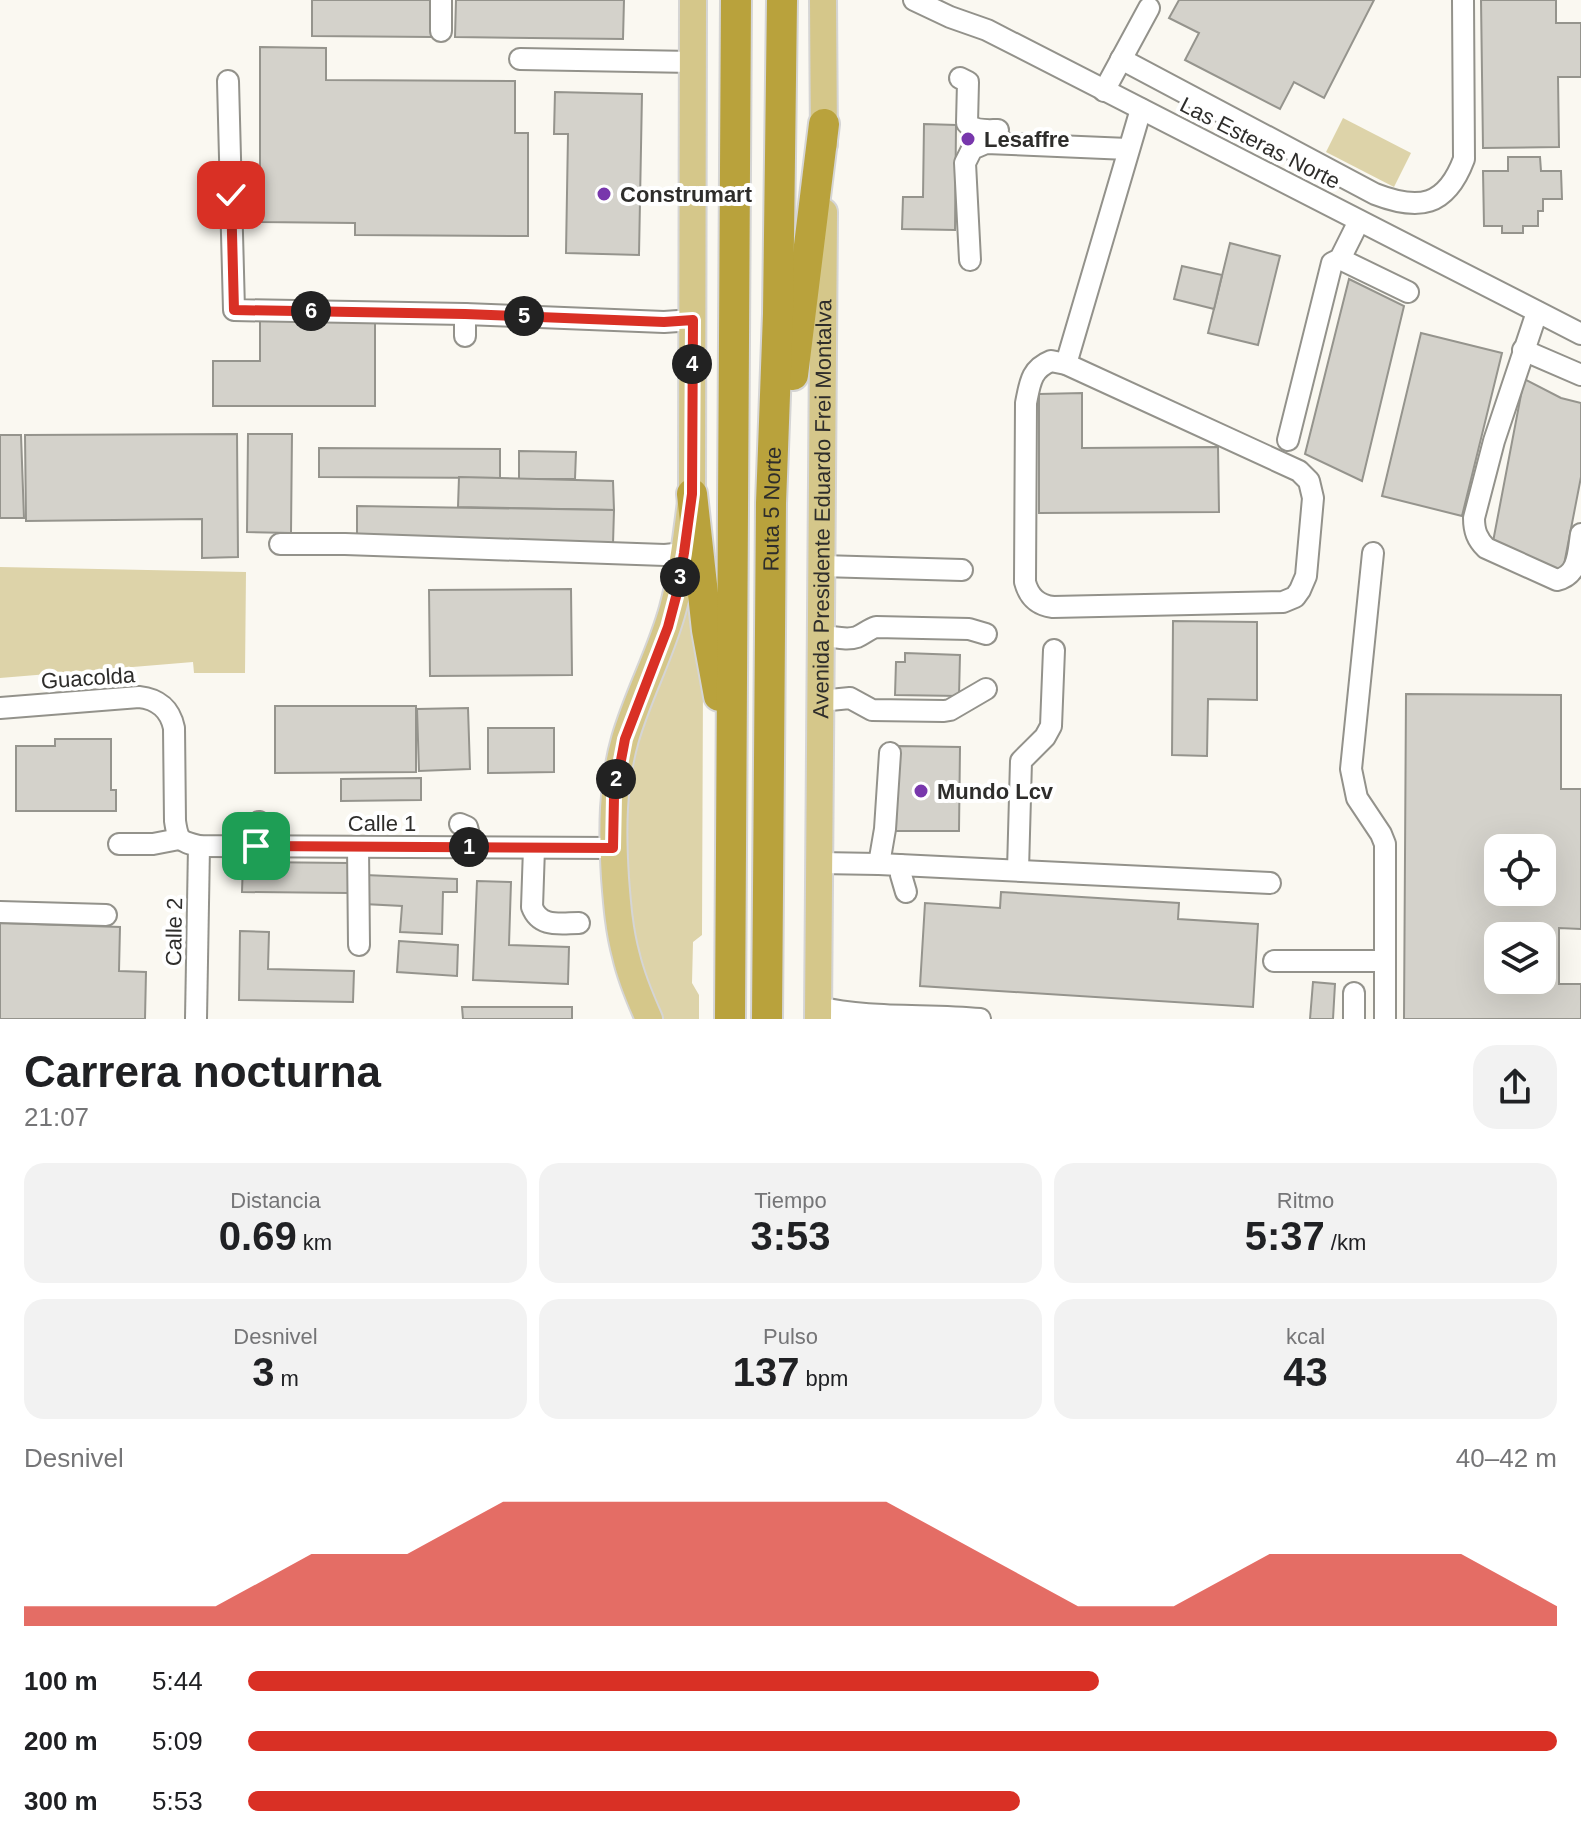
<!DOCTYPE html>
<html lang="es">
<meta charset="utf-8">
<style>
body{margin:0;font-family:Helvetica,sans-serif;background:#f2f2f2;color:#202124;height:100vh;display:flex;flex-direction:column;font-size:30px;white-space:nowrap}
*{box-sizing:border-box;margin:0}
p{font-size:26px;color:#757577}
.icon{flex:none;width:44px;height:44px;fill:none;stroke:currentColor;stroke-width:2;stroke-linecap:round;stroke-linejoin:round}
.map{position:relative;height:1019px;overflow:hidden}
.side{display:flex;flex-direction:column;background:#fff;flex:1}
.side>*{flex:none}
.buttons{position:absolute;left:1484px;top:834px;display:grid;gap:16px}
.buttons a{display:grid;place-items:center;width:72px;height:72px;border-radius:16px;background:#fff;box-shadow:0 8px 32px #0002;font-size:40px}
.pin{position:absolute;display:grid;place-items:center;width:68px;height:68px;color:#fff;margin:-34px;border-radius:16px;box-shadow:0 4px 12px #0006}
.km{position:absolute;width:40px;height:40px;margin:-20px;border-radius:50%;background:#222;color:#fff;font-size:22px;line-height:40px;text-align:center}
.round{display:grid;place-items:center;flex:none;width:84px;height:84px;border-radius:24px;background:#f2f2f2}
.head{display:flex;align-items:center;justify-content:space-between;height:136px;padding:0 24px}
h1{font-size:44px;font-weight:600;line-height:60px}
.stats{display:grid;grid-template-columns:repeat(3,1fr);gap:12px;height:136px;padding:8px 24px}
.stats div{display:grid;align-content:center;border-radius:20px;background:#f2f2f2;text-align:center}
.stats b{font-size:40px;font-weight:600}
.stats small{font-size:22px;font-weight:400}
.stats p{font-size:22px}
.chart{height:224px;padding:16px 24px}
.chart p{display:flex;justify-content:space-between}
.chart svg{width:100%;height:144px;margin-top:8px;fill:#d93025;opacity:.7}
ul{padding:0 24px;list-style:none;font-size:26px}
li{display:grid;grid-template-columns:128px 96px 1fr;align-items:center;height:60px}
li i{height:20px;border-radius:10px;background:#d93025}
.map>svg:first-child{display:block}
</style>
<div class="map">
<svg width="1581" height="1019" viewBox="0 0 1581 1019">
<rect width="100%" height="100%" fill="#faf8f1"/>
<!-- green -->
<g fill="#ddd3a9">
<polygon points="1343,118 1411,153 1394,187 1326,152"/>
<polygon points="0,567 246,572 245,673 194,673 193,662 0,678"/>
<polygon points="688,596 699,643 703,682 702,935 693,942 692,983 699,995 699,1019 659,1019 631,936 624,828 626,770"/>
</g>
<!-- building -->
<g fill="#d4d2cb" stroke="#95948d" stroke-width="2" fill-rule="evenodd">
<polygon points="312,0 431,0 431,37 312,36"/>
<polygon points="456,0 624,0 623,39 455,37"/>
<polygon points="1179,0 1374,0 1324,98 1294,82 1280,109 1185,60 1199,33 1169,18"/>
<polygon points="1481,0 1556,0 1556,23 1581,23 1581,77 1558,77 1559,147 1483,148"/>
<polygon points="260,47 326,48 326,80 515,81 515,133 528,133 528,236 355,235 355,223 260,222"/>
<polygon points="555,92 642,94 639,255 566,253 568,134 554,134"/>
<polygon points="924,124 956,125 955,230 902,229 903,197 923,197"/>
<polygon points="1508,157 1540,157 1541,171 1561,171 1562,199 1543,199 1543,211 1538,211 1538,226 1523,226 1523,233 1502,233 1502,226 1484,226 1483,171 1508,171"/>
<polygon points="1230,243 1280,256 1258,345 1208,333"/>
<polygon points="1182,266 1222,275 1214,309 1174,299"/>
<polygon points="1349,279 1404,306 1362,481 1305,454"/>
<polygon points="260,319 375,319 375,406 213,406 213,361 260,361"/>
<polygon points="1421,333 1502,353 1462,516 1382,496"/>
<polygon points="1524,379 1561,398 1581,403 1581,477 1562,575 1492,547"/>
<polygon points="1082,393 1082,448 1218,447 1219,512 1039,513 1039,394"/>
<polygon points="237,434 238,557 202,558 202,519 26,521 25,435"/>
<polygon points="248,434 292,434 291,533 247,532"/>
<polygon points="0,435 21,435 24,518 0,518"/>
<polygon points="319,448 500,449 500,478 319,477"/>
<polygon points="519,451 576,452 575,479 519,479"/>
<polygon points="459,477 613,481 614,510 458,507"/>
<polygon points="357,506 614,510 613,544 357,540"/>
<polygon points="571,589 572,675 430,676 429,590"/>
<polygon points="1173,621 1257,622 1257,700 1208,699 1207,756 1172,755"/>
<polygon points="905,653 960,655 959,696 895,695 896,662 905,662"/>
<path d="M1406,694l155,1v94h20v140l-22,-1v56h22v35h-177zM1498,848h44v44h-44zM1498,936h44v44h-44z"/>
<polygon points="275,706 416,706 416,772 275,773"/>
<polygon points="468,708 470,769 419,771 417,709"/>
<polygon points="488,728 554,728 554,772 488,773"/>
<polygon points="55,739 111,739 111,790 116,790 116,811 16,811 16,746 55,746"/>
<polygon points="897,746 960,747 959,831 896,831"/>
<polygon points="421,778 421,800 341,801 341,779"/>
<polygon points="243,862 348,863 348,893 242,892"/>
<polygon points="365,875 457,879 457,892 443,892 442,934 400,932 402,906 364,904"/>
<polygon points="477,881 511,882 509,945 569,947 568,984 473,980"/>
<polygon points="1001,892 1179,903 1178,919 1258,924 1253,1007 920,986 925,903 1000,908"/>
<polygon points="0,923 120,927 119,971 146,972 145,1019 0,1019"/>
<polygon points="240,931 269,932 268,969 354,971 353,1002 239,1000"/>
<polygon points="399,941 458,945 457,976 397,972"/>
<polygon points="1313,982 1335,984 1333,1019 1310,1019"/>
<polygon points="462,1007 572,1007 572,1019 463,1019"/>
</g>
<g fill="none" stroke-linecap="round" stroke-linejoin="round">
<defs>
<g id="minor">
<polyline points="914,0 950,17 987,30 1581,334"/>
<polyline points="441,31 441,0"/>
<polyline points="520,59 693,62"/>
<path d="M1121,59l254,135c44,17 71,13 89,-35l-1,-159"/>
<path d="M960,78l8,4 -1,41c7,9 21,7 31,7"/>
<polyline points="228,81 234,310 465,314 664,322 693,320"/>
<polyline points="1104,91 1149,8"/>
<polyline points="1340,259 1408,292"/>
<polyline points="970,260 965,163 972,149 986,143 1128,149"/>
<path d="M1537,312l-43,129 -20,77c0,13 3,21 12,30l71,32c22,-5 21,-27 24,-46"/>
<polyline points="465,314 465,336"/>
<polyline points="1523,350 1581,375"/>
<path d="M1051,361l15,3 233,107 10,10 4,17 -7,78 -6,14 -5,7 -12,5 -230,5c-15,-2 -24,-10 -28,-25l1,-179c4,-20 5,-34 25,-42z"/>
<polyline points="1066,364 1141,109"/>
<polyline points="1288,440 1332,263 1340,259 1359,221"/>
<polyline points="280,544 345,544 665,555 684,553"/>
<polyline points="1373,553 1351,769 1357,798 1381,834 1385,844 1385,1019"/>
<polyline points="821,566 962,570"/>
<path d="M821,636c11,0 25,5 36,1 7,-3 12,-8 19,-10l93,2 17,5"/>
<polyline points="820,701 850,698 872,710 944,711 950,710 986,689"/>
<path d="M0,708l139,-11c19,2 31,12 35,31l1,93c3,20 5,20 24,25l414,2"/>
<polyline points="460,824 467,827 472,847"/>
<polyline points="119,844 153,844 179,839"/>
<polyline points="256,846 259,822"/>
<polyline points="358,847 359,945"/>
<path d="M534,848l-2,59c8,21 28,16 47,16"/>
<polyline points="819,863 879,864 1270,883"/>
<polyline points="879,864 885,829 890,753"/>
<polyline points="900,865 901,875 906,892"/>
<polyline points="1018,870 1021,761 1045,737 1051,726 1054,650"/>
<polyline points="0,912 106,915"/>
<polyline points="1274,961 1385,961"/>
<path d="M818,1007c52,12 108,7 162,12"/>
<polyline points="196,1019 199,846"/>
<polyline points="1354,1019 1354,993"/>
</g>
<g id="major">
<polyline points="823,0 824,144"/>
<path d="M649,1019c-9,-20 -18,-41 -23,-63 -7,-25 -9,-52 -11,-78 -3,-47 -3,-93 10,-139 13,-45 36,-86 48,-131 10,-37 14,-76 19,-114l1,-494"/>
<path id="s1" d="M818,1019l6,-807"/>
</g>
<g id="highway">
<polyline points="793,375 824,124"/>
<polyline points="692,494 707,630 719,696"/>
<polyline points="730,1019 736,0"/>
<path id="s2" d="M767,1019l4,-516 7,-189 4,-314"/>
</g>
</defs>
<!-- minor casing -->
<use href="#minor" stroke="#93928b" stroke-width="24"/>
<!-- major casing -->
<use href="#major" stroke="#d5d5d5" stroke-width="30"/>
<!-- highway casing -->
<use href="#highway" stroke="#d5d5d5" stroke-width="34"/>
<!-- minor -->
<use href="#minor" stroke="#fff" stroke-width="20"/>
<!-- major -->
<use href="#major" stroke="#d5c78a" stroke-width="26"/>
<!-- highway -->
<use href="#highway" stroke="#b9a23c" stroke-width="30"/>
</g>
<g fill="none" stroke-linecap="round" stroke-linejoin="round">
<defs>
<polyline id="route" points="231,195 234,310 465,314 664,322 693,320 692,494 684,553 677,593 668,627 625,739 614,797 613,848 256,846"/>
</defs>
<!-- route casing -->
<use href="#route" stroke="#fff" stroke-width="16"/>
<!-- route -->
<use href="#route" stroke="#d93025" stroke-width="10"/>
</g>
<!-- markers -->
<g fill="#7837ac" stroke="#fff" stroke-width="3">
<circle cx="968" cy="139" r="8"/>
<circle cx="604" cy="194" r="8"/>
<circle cx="921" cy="791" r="8"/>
</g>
<g text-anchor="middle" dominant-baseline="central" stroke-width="8" stroke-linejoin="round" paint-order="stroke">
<!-- poi labels -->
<g font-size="22" font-weight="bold" fill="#2e2d2b" stroke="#fff" text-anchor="start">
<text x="984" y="139">Lesaffre</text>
<text x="620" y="194">Construmart</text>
<text x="937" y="791">Mundo Lcv</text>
</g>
<!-- street labels -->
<g font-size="22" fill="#2e2d2b" stroke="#fff">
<text transform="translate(1260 143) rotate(27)">Las Esteras Norte</text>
<text stroke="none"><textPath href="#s2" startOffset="510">Ruta 5 Norte</textPath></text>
<text stroke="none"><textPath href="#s1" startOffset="510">Avenida Presidente Eduardo Frei Montalva</textPath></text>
<text transform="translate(88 678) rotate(-4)">Guacolda</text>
<text x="382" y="823">Calle 1</text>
<text transform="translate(174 932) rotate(-89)">Calle 2</text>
</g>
</g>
</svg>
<div class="buttons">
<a><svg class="icon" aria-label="locate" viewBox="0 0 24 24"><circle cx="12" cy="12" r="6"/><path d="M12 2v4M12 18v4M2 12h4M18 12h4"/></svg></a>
<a><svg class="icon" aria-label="layers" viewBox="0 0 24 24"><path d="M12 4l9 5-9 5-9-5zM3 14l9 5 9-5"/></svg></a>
</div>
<div class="pin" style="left:256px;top:846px;background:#1e9e55"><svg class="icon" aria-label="arrive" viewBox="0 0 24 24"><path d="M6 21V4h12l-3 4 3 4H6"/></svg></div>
<div class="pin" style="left:231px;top:195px;background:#d93025"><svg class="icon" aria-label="check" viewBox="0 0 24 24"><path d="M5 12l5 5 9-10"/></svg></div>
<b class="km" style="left:469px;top:847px">1</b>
<b class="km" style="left:616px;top:779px">2</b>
<b class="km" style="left:680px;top:577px">3</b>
<b class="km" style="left:692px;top:364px">4</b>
<b class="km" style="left:524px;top:316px">5</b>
<b class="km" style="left:311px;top:311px">6</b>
</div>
<section class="side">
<div class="head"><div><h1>Carrera nocturna</h1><p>21:07</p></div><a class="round"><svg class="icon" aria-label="share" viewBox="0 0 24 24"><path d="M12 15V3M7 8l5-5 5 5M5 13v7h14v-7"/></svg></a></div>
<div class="stats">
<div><p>Distancia</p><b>0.69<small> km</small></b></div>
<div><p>Tiempo</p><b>3:53</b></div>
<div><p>Ritmo</p><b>5:37<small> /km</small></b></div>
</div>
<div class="stats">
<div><p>Desnivel</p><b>3<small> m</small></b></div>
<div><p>Pulso</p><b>137<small> bpm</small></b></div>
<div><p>kcal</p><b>43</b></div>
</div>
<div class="chart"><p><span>Desnivel</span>40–42 m</p>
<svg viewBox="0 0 160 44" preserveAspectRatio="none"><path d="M0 44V38L10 38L20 38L30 22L40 22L50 6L60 6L70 6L80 6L90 6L100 22L110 38L120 38L130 22L140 22L150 22L160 38V44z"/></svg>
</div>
<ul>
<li><b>100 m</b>5:44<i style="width:65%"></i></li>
<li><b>200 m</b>5:09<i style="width:100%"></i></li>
<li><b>300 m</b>5:53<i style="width:59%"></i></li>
</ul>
</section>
